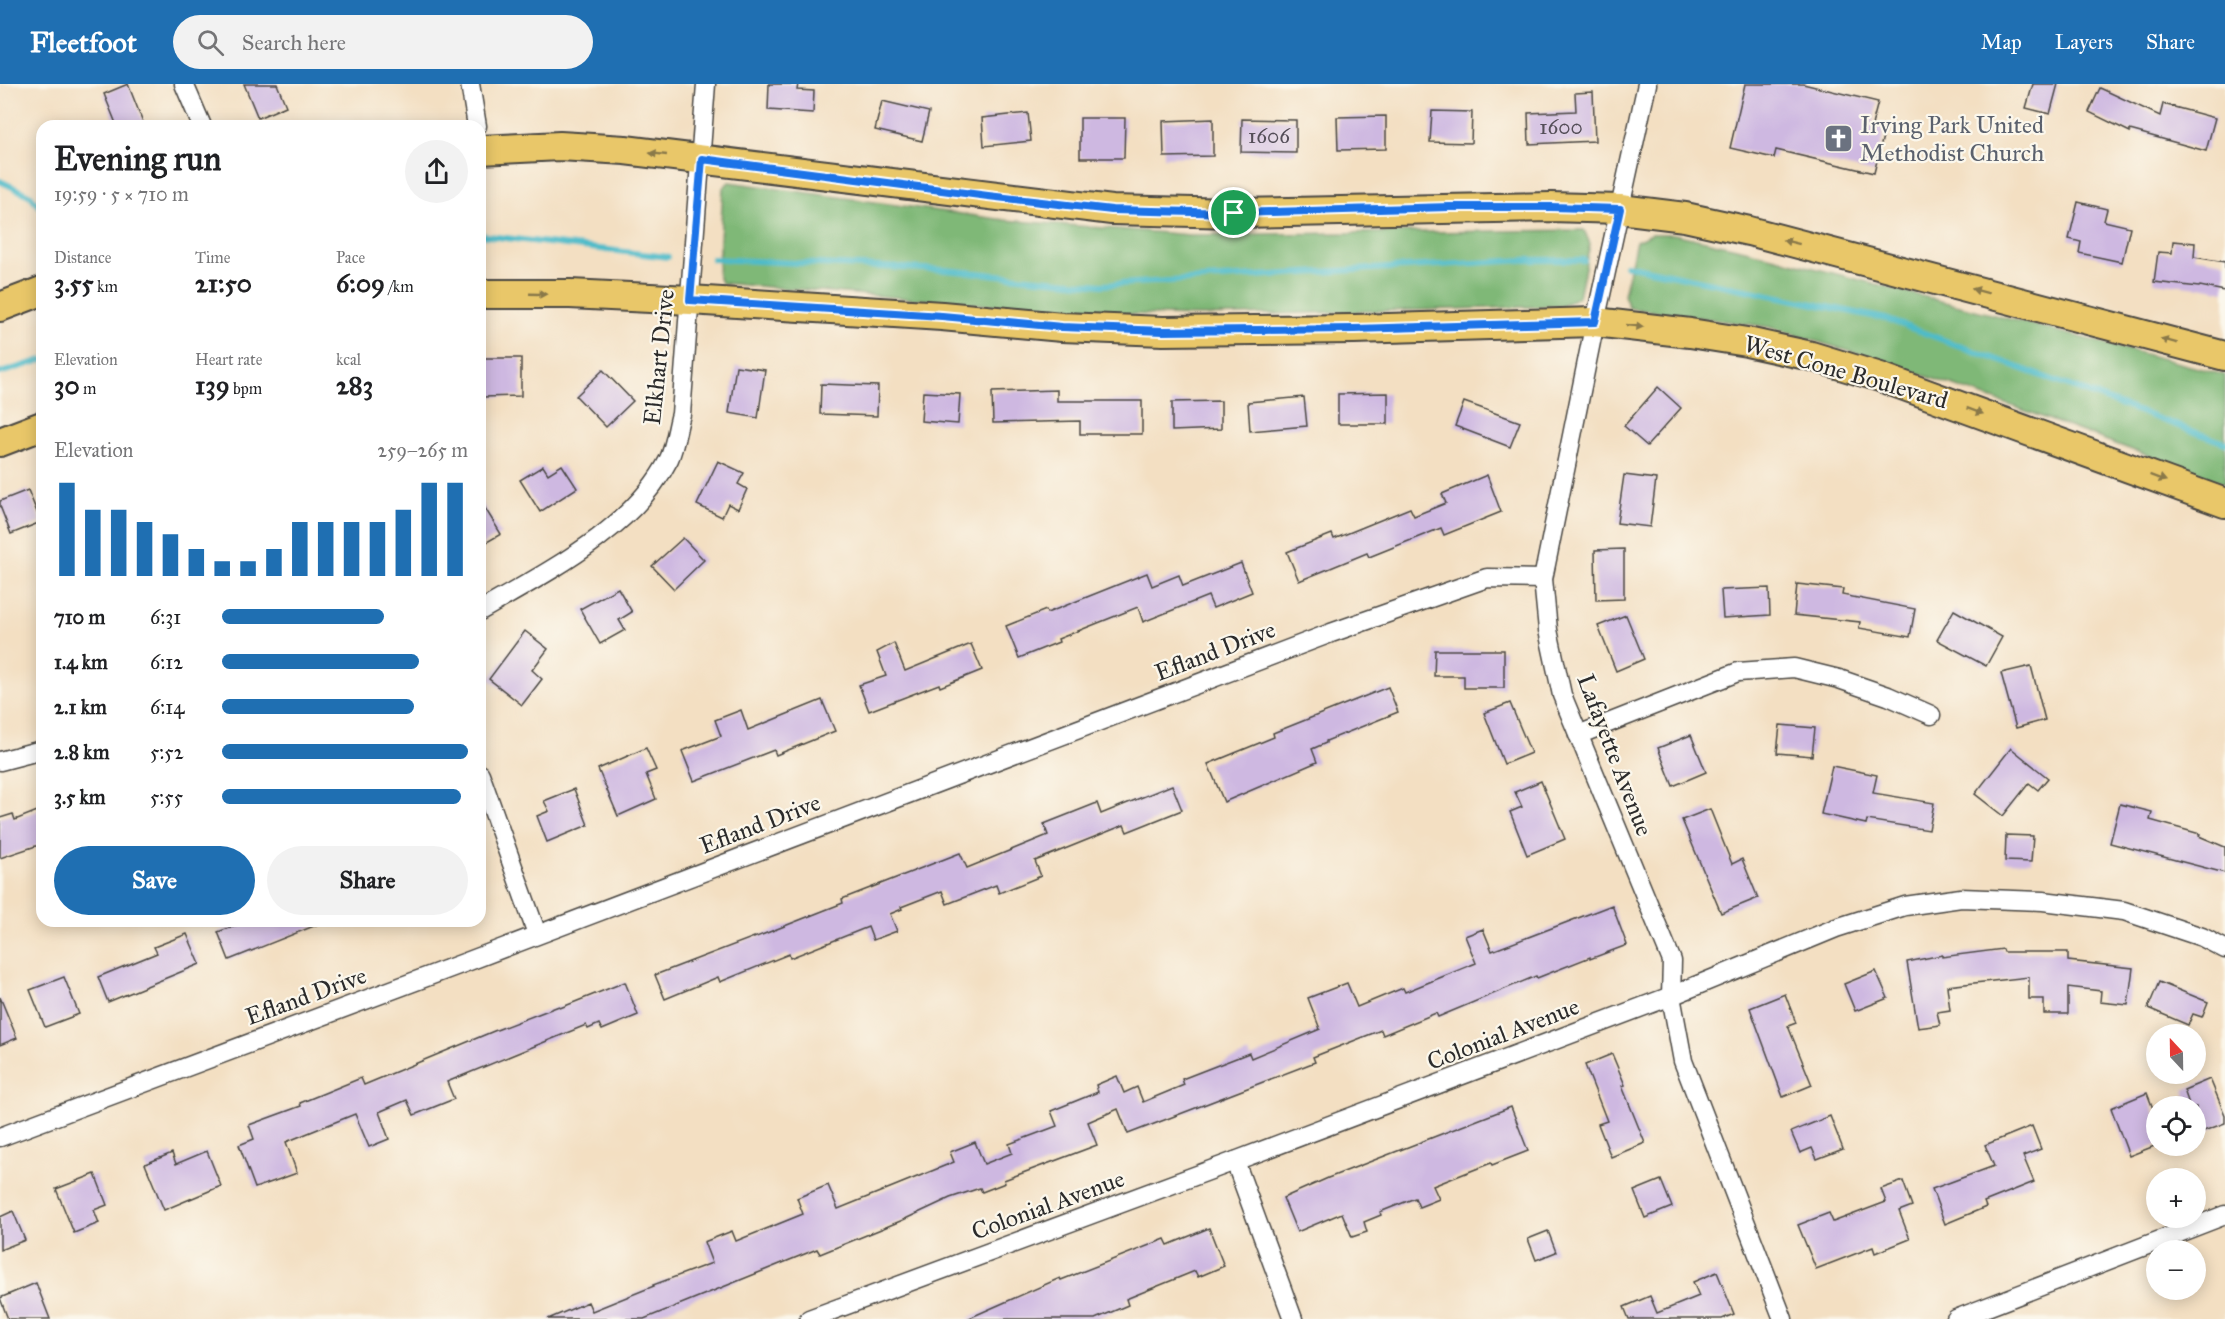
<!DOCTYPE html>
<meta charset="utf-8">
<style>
body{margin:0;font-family:"IM FELL Great Primer",serif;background:#f2f2f2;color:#202124;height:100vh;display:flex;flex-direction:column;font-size:22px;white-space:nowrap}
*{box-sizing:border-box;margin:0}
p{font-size:20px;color:#757577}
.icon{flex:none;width:33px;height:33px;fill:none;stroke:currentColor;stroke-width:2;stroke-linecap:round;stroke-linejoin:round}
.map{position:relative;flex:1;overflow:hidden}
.panel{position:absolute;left:36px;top:36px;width:450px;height:807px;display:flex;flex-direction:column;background:#fff;border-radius:18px;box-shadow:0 3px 15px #0003}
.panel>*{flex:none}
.needle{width:39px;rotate:338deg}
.tools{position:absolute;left:2146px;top:940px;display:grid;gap:12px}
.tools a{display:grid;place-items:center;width:60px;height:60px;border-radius:50%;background:#fff;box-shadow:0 3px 15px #0003;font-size:30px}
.pin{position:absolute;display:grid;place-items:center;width:51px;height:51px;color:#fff;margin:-26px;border:3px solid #fff;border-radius:50%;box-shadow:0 2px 6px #0007}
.round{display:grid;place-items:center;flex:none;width:63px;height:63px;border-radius:32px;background:#f2f2f2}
.overview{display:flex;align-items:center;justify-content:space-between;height:102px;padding:0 18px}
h1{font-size:33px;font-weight:700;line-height:45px}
.stats{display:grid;grid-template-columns:repeat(3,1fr);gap:9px;height:102px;padding:6px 18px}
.stats div{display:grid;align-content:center}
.stats b{font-size:26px;font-weight:700}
.stats small{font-size:16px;font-weight:400}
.stats p{font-size:16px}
.chart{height:168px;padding:12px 18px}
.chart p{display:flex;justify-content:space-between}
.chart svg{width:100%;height:108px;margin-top:6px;stroke:#1f6fb2;stroke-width:6}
.action{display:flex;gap:12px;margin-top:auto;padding:12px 18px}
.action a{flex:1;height:69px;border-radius:36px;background:#1f6fb2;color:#fff;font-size:24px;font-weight:700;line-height:69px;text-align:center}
.action a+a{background:#f2f2f2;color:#202124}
ul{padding:0 18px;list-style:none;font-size:20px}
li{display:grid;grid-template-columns:96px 72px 1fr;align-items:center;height:45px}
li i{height:15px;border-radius:8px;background:#1f6fb2}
header{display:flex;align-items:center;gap:36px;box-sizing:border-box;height:84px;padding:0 30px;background:#1f6fb2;color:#fff}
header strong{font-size:28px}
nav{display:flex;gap:33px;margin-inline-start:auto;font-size:21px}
.search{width:420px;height:54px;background:#f2f2f2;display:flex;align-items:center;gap:15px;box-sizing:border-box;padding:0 21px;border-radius:33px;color:#757577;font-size:22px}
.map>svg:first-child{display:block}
</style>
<header>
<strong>Fleetfoot</strong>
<div class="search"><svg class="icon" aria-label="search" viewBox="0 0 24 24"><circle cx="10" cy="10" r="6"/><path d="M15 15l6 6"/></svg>Search here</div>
<nav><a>Map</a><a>Layers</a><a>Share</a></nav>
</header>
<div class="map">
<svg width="2225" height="1235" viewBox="0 0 2225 1235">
<rect width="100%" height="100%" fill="#fbf7ec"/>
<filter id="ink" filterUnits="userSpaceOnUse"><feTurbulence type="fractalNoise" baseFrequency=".0167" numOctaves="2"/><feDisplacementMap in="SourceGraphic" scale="12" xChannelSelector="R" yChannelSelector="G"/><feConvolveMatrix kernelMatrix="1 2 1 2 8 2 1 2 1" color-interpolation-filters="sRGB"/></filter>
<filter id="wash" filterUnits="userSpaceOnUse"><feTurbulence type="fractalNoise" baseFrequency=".008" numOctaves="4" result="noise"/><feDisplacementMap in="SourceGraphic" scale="24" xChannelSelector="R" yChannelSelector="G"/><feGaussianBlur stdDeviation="1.35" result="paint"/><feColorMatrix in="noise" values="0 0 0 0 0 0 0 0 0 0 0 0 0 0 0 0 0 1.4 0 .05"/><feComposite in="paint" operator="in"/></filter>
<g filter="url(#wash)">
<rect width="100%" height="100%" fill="#f3dfc2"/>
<!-- forest -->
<g fill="#7fb877" stroke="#557251" stroke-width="1.5">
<polygon points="729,98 1005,136 1190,151 1584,146 1590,160 1579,212 1562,222 1201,232 1087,229 721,199 718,191 723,104"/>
<polygon points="1652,150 1674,150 1745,166 2225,291 2225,400 2001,318 1882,277 1769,243 1629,224 1624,211 1636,157"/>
</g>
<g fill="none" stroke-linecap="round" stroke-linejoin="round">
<!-- stream -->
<g stroke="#4ebbc9" stroke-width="6">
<polyline points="0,97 31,112 42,126"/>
<polyline points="480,151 668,173"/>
<polyline points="713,175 945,186 1102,201 1524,176 1584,176"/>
<polyline points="1626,181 1886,235 2225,359"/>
<polyline points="0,289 42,276"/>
</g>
</g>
<g id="blocks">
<!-- building -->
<g fill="#ceb8e1">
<polygon points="128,0 143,38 132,42 117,42 104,10"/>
<polygon points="244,0 277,0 286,22 258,34"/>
<polygon points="769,0 798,0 797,6 814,7 813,29 768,26"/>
<polygon points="1745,0 1803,0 1878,18 1872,41 1885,44 1874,89 1776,66 1774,74 1730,64"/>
<polygon points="2033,0 2058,0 2050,30 2026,24"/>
<polygon points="2100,4 2160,32 2163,20 2215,34 2206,67 2130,46 2130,48 2089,28"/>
<polygon points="1593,8 1595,57 1529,60 1528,29 1576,27 1575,9"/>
<polygon points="882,17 929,28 922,57 875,46"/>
<polygon points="1432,27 1472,28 1471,59 1430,58"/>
<polygon points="1028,29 1031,57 984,62 982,34"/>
<polygon points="1386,32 1386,65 1338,66 1337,33"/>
<polygon points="1080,34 1125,34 1124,74 1080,74"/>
<polygon points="1213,35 1213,72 1164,73 1163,37"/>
<polygon points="1242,35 1296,36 1296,69 1241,68"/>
<polygon points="2078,118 2107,125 2104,137 2130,143 2122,178 2079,169 2081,158 2069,155"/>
<polygon points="2173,157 2195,159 2194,173 2225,178 2225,207 2200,202 2199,203 2154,198 2158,168 2172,169"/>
<polygon points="483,274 521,274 521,312 483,313"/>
<polygon points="736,282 765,286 758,334 729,329"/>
<polygon points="603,286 633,317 606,343 576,312"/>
<polygon points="821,300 878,302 877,332 820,330"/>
<polygon points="1658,303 1681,324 1647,362 1624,342"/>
<polygon points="1057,306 1057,317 1142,317 1142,350 1080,350 1080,337 993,339 992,308"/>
<polygon points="923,308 960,310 958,340 921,337"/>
<polygon points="1388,309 1388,340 1338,340 1338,310"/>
<polygon points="1304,313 1307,342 1250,347 1248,318"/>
<polygon points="1221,317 1221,345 1172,347 1172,318"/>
<polygon points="1464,318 1520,338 1510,363 1455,342"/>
<polygon points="718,377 744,389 738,400 747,405 738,425 728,420 722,433 697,421"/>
<polygon points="562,381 577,404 540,428 520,396 543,382 548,390"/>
<polygon points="1487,391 1501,428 1444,451 1441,444 1369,473 1367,469 1299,497 1287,468 1332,450 1334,455 1410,424 1414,432 1446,419 1442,410"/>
<polygon points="1624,391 1656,395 1650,443 1617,439"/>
<polygon points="28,406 41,438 11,450 0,422 0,417"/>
<polygon points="480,416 501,450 480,462"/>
<polygon points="683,454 704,476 674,505 652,482"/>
<polygon points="1624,465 1624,515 1596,516 1595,466"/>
<polygon points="1241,479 1252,508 1213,524 1208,512 1143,538 1138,523 1058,555 1059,558 1019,574 1006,542 1046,526 1047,529 1147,489 1152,502 1179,491 1183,502"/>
<polygon points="1797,500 1843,505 1842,511 1915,525 1910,553 1859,544 1860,538 1794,531"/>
<polygon points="618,504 632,528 619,536 625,546 600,560 580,525"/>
<polygon points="1769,504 1770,531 1723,534 1721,506"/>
<polygon points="1954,526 2002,553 1986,582 1937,556"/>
<polygon points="1626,531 1644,575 1616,587 1598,542"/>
<polygon points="525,547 548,565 532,586 542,595 522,621 489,595"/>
<polygon points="894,559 905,587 971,560 982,586 940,603 939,600 869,627 859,601 886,592 877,568"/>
<polygon points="1435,566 1504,566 1504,604 1464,604 1464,592 1434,592"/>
<polygon points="2031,582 2045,636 2016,644 2001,589"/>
<polygon points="1388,603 1398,628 1326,657 1326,659 1312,665 1317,678 1224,718 1208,680 1274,653 1273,649"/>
<polygon points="822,616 835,647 776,671 774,666 694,697 682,667 721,652 715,636 741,626 748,646"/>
<polygon points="1510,619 1531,669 1504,680 1484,629"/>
<polygon points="1780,641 1815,644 1812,672 1777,669"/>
<polygon points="1691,651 1706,688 1673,702 1658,664"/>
<polygon points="646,664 656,686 646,690 656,715 618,732 598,685"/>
<polygon points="2011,664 2048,694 2038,706 2029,699 2003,732 1975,710"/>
<polygon points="1832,682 1877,691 1873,709 1934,719 1929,746 1867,736 1866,740 1821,730"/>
<polygon points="1541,697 1565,755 1527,771 1510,728 1522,723 1515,708"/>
<polygon points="1172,701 1182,726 1127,748 1124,741 1035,777 1041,792 999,809 996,801 947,820 942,807 901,823 902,825 890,830 897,847 873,856 868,843 790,874 789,870 720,898 718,893 665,915 655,891 754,853 754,854 843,819 842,815 960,769 967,784 1048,751 1044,740 1097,719 1101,730"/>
<polygon points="574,705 588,741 547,758 537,732 549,727 544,717"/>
<polygon points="2120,720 2152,728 2150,736 2200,750 2199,752 2225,763 2225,789 2110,759"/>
<polygon points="42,725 42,760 0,774 0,734 13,730 15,736"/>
<polygon points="1710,725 1732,780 1742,775 1758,814 1721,829 1682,736"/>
<polygon points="2006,751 2033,752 2031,778 2005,777"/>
<polygon points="1612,821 1627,861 1590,875 1590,873 1537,894 1536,892 1438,933 1436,929 1383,951 1381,946 1313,973 1315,978 1128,1050 1118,1025 1088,1038 1097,1061 1004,1096 1005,1099 982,1108 980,1104 950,1114 903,1136 820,1170 817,1165 644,1235 548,1235 588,1218 592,1227 654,1202 653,1201 712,1179 704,1158 732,1147 736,1157 803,1130 797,1114 828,1101 838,1125 954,1078 950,1068 975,1058 984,1080 1012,1069 1009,1060 1057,1042 1051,1027 1098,1008 1096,1001 1117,992 1124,1009 1137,1003 1143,1018 1184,1001 1182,995 1249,969 1251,974 1320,945 1308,914 1347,899 1357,923 1403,904 1405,908 1476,879 1465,852 1483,845 1492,867"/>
<polygon points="248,837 324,837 324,838 229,876 218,848"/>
<polygon points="187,850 200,880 108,918 98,893 157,869 154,863"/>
<polygon points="2003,865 2004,868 2068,868 2068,877 2133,884 2128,921 2100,918 2101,907 2068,903 2068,930 2044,930 2044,915 2029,915 2029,893 1947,902 1950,926 1937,928 1940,941 1918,944 1907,878 1942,871 1942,873"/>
<polygon points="1876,887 1888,914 1855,927 1844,900"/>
<polygon points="64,893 79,930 45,943 30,906"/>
<polygon points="625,898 638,931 602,946 599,940 588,945 586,941 447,998 454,1015 414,1031 407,1016 379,1028 389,1055 369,1063 355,1030 286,1058 297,1089 255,1104 239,1061 254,1055 249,1041 301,1022 300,1019 361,994 364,1001 494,947 559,922 560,924"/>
<polygon points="2159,898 2208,918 2202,933 2193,930 2188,941 2148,924"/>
<polygon points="1785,910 1796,939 1788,942 1812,1001 1783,1013 1750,924"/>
<polygon points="0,913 17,954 0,961"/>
<polygon points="1612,970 1625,1001 1622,1002 1645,1059 1611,1073 1598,1040 1607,1037 1585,981"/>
<polygon points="2210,995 2225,1031 2225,1039 2196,1050 2196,1023 2190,1023 2184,1006"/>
<polygon points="2147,1009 2157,1035 2157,1061 2129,1072 2111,1024"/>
<polygon points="1511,1023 1528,1067 1492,1081 1491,1079 1433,1102 1439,1115 1419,1123 1415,1114 1380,1128 1381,1131 1364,1138 1367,1148 1352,1153 1342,1129 1297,1148 1283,1114 1328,1094"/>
<polygon points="1830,1032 1843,1065 1817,1075 1812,1064 1800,1069 1791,1048"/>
<polygon points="2032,1042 2041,1065 2023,1072 2034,1098 1984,1118 1986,1123 1945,1140 1932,1105 1994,1082 1985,1061"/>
<polygon points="207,1067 221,1102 164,1126 145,1080 172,1069 176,1080"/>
<polygon points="95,1090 107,1121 94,1126 99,1139 74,1149 56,1105"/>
<polygon points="1661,1096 1672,1123 1645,1134 1634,1107"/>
<polygon points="1903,1097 1912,1122 1899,1127 1910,1155 1875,1169 1873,1163 1816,1185 1798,1141 1829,1129 1833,1138 1886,1118 1881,1105"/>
<polygon points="13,1127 25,1156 0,1166 0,1133"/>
<polygon points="1209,1144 1224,1182 1198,1193 1195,1187 1126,1215 1128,1221 1095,1235 967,1235 1060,1194 1061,1196 1165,1155 1168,1161"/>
<polygon points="1548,1147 1556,1168 1536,1176 1528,1155"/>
<polygon points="1717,1188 1734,1230 1722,1235 1629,1235 1624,1223 1650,1212 1657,1229 1699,1212 1693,1198"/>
<polygon points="36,1199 50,1235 8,1235 0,1214"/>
</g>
</g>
</g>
<g filter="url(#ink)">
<use href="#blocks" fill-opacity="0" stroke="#494642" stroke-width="1.5"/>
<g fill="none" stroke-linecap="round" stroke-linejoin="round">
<defs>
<g id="minor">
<polyline points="184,0 202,42"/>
<polyline points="470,0 477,42"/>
<polyline points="1647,0 1595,238 1543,495 1548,546 1562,611 1672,877 1671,912 1683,977 1783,1235"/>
<path d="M480,527c65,-38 154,-82 189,-152 6,-13 8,-31 12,-45l25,-330"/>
<polyline points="1578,651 1738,588 1794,584 1839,595 1888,612 1931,631"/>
<polyline points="0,677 42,666"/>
<polyline points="480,690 537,850"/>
<polyline points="0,1053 469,877 1331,549 1487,494 1543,495"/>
<polyline points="1235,1077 1293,1235"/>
<polyline points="809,1235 1235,1077 1671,912 1836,844 1905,822 1961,814 2043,817 2124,827 2202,853 2225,865"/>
<polyline points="1956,1235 2225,1131"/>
</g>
<g id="primary">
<polyline points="480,66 560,62 625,66 1112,126 1234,129 1551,123 1620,125 1685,133 1749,147 2225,272"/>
<polyline points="480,210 570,210 690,216 942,232 1062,243 1163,247 1354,245 1595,238 1690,249 1747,258 1811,272 1880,293 2225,419"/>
<polyline points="0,223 42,207"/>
<polyline points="0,358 42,342"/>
</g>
</defs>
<!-- minor casing -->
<use href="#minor" stroke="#494642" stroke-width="21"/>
<!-- primary casing -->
<use href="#primary" stroke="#494642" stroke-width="32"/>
<!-- minor -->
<use href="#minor" stroke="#fff" stroke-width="18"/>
<!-- primary -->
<use href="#primary" stroke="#e9c769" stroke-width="28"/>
</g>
<!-- one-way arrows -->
<defs><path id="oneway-solid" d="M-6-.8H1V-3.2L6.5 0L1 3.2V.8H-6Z" transform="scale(1.5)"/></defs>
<g fill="#8a794a">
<use href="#oneway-solid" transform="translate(658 70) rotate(-174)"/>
<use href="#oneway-solid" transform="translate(1791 158) rotate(-166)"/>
<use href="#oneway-solid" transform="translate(1980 207) rotate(-165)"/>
<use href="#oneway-solid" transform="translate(538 210) rotate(2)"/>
<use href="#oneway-solid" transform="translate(1635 242) rotate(6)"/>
<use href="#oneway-solid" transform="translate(2169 257) rotate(-165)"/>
<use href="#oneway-solid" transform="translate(1975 327) rotate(20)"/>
<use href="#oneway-solid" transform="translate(2158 394) rotate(20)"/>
</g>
</g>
<g fill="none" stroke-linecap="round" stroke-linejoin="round" filter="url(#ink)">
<defs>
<polygon id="route" points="702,75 988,112 1112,126 1234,129 1450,123 1551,123 1620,125 1595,238 1354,245 1163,247 1062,243 942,232 690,216"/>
</defs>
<!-- route casing -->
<use href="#route" stroke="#fff" stroke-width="12"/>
<!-- route -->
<use href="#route" stroke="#1a73e8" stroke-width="8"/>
</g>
<!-- icons -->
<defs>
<symbol id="church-square" viewBox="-11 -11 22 22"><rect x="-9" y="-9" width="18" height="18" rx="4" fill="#6b7280" stroke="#fbf7ec"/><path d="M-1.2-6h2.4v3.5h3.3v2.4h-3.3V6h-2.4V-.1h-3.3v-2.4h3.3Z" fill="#fff"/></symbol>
</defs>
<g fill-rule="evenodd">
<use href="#church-square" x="1822" y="38" width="33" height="33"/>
</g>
<g text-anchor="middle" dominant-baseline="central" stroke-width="4.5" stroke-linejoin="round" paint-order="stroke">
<!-- number labels -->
<g font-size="21" fill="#544e58">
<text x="1561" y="43">1600</text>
<text x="1269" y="52">1606</text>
</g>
<!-- worship labels -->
<g font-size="24" fill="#5b616d" stroke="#fbf7ec" text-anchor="start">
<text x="1860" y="41">Irving Park United<tspan x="1860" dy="28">Methodist Church</tspan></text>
</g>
<!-- street labels -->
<g font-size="24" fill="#2b2b2b" stroke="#fbf7ec">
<text transform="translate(659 273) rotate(-84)">Elkhart Drive</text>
<text transform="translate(1846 288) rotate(16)">West Cone Boulevard</text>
<text transform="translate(1215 567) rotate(-21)">Efland Drive</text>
<text transform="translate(1615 671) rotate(69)">Lafayette Avenue</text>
<text transform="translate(760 740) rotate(-21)">Efland Drive</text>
<text transform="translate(306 912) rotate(-20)">Efland Drive</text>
<text transform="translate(1503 950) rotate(-21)">Colonial Avenue</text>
<text transform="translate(1048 1121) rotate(-20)">Colonial Avenue</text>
</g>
</g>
</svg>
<div class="tools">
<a><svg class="needle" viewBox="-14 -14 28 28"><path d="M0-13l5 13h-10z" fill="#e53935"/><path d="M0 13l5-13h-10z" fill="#757577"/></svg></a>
<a><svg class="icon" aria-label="locate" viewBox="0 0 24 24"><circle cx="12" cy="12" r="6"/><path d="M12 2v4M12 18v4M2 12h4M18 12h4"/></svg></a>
<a>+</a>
<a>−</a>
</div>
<div class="pin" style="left:1234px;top:129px;background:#1e9e55"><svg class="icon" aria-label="arrive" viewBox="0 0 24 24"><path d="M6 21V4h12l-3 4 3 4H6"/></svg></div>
<section class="panel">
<div class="overview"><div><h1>Evening run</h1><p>19:59 · 5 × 710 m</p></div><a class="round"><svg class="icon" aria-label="share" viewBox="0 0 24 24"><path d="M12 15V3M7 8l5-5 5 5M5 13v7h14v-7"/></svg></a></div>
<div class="stats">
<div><p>Distance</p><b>3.55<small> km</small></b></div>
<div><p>Time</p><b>21:50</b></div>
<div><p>Pace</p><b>6:09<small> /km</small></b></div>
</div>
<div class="stats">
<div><p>Elevation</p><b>30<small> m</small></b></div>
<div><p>Heart rate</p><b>139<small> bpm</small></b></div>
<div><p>kcal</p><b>283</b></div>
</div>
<div class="chart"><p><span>Elevation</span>259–265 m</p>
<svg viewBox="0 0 160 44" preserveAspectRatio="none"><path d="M5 44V6M15 44V17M25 44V17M35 44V22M45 44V27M55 44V33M65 44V38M75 44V38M85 44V33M95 44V22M105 44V22M115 44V22M125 44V22M135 44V17M145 44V6M155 44V6"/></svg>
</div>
<ul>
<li><b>710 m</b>6:31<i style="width:66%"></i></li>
<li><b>1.4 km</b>6:12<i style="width:80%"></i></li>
<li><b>2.1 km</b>6:14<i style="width:78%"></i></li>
<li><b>2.8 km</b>5:52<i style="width:100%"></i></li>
<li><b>3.5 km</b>5:55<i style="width:97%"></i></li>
</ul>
<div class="action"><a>Save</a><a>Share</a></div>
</section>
</div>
